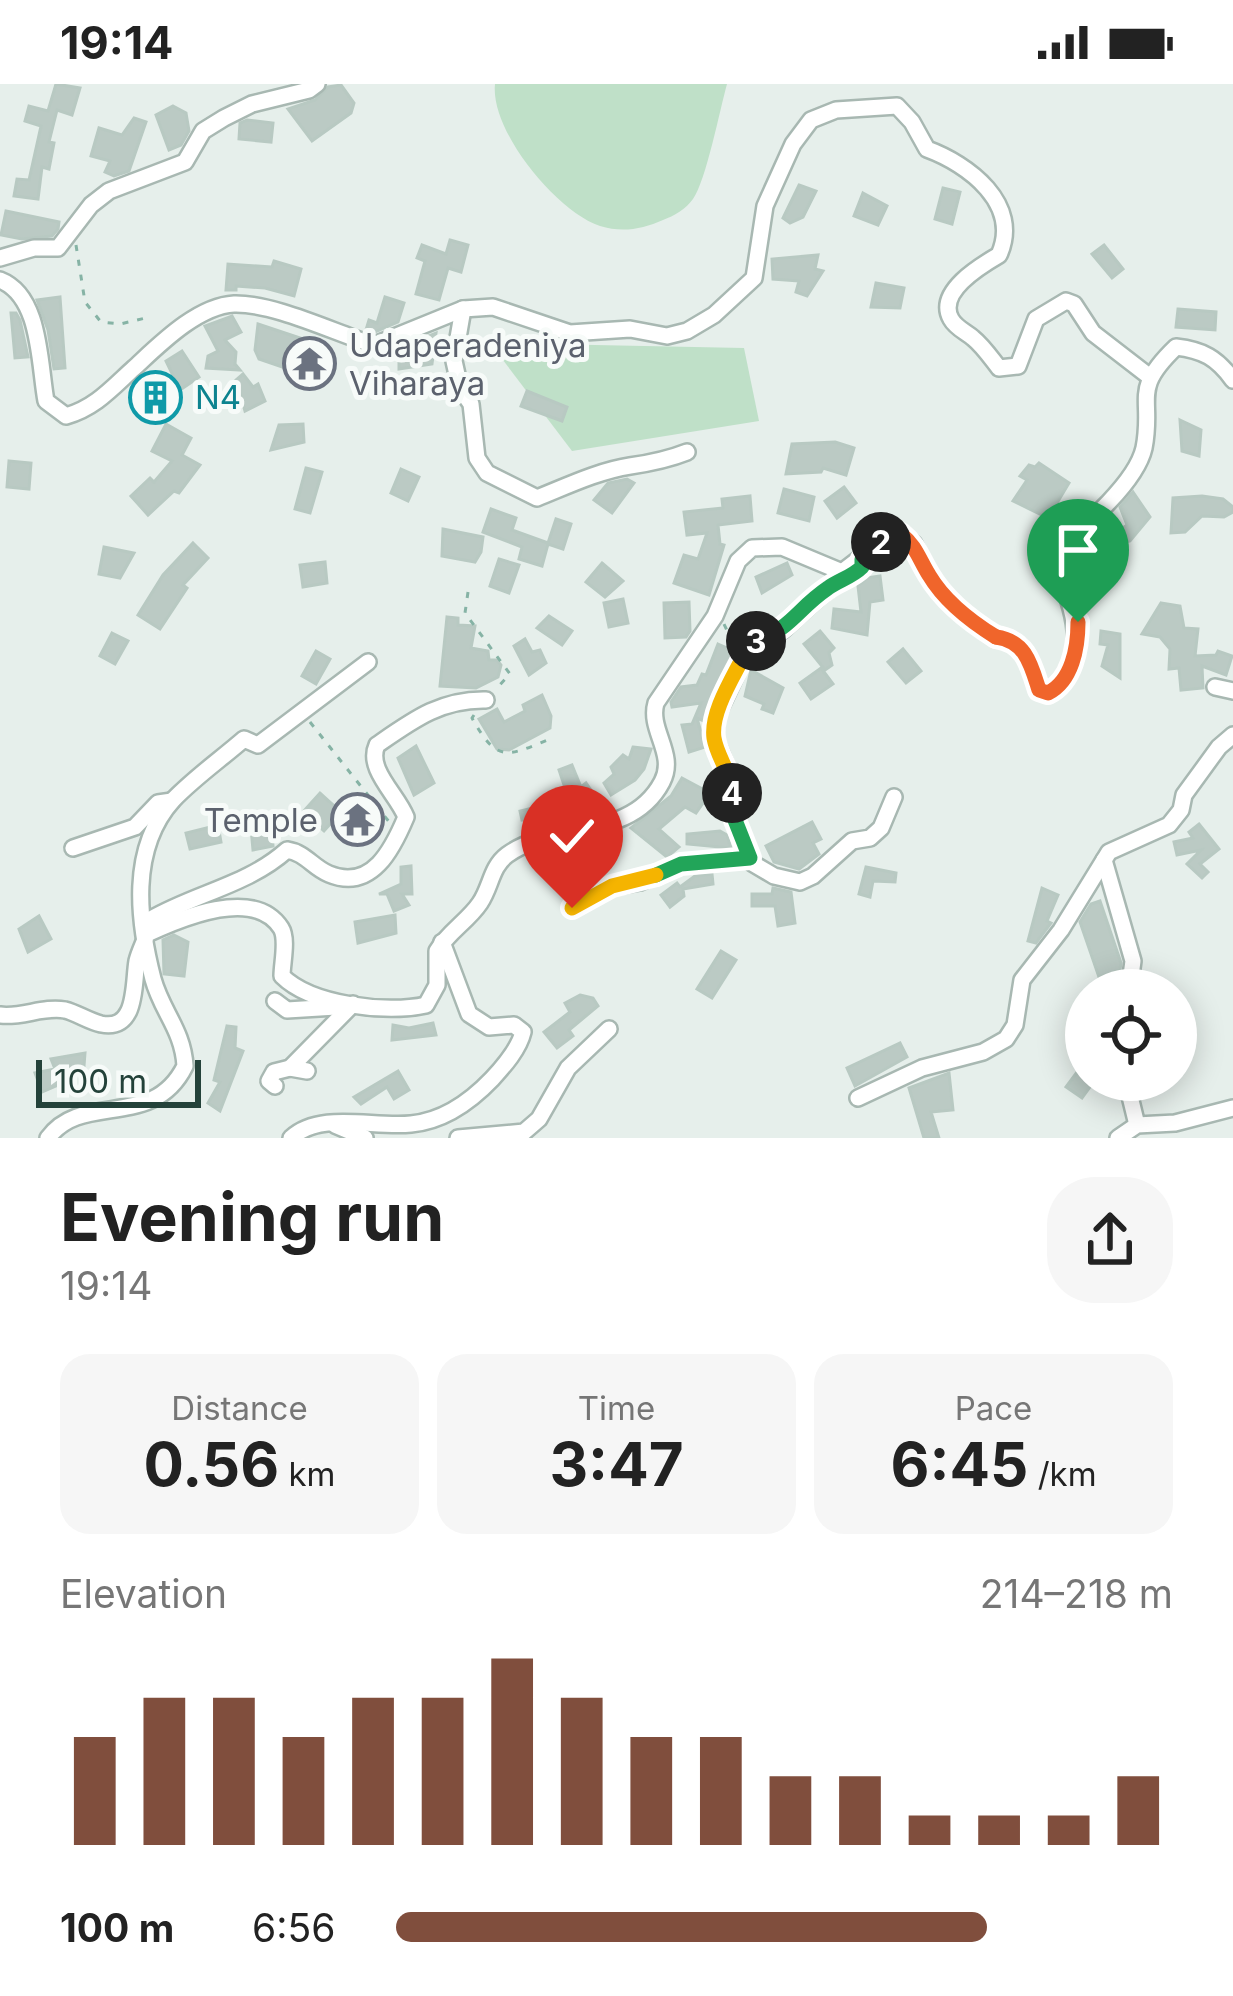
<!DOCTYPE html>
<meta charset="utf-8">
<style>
body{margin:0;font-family:Inter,sans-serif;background:#f6f6f6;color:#222;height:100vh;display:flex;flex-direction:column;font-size:45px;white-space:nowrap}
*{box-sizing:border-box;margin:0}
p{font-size:39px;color:#767676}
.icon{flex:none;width:66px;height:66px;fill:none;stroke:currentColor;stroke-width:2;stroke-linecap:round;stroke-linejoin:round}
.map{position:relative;height:1054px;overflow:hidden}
.details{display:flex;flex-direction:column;background:#fff;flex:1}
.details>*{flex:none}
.controls{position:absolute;left:1065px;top:885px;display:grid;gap:24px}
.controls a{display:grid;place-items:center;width:132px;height:132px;border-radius:50%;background:#fff;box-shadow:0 6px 30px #0003;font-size:60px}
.scale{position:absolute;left:36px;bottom:30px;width:165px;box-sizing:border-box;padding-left:12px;border:6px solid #24423a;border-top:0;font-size:33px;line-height:42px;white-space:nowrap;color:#24423a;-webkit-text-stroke:9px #f7fbf9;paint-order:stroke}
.pin{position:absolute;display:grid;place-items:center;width:102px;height:102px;color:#fff;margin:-123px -51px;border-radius:50% 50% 50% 0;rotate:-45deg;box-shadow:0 0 12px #0007}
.pin .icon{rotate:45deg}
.km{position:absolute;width:60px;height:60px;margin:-30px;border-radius:50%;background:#222;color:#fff;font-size:33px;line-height:60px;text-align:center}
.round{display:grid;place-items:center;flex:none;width:126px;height:126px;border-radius:48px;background:#f6f6f6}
.overview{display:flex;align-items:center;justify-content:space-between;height:204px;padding:0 60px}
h1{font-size:66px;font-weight:700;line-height:90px}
.stats{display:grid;grid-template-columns:repeat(3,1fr);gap:18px;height:204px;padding:12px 60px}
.stats div{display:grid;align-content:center;border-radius:30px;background:#f6f6f6;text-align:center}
.stats b{font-size:60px;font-weight:700}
.stats small{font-size:33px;font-weight:400}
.stats p{font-size:33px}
.chart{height:336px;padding:24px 60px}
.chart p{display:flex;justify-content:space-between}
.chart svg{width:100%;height:216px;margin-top:12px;stroke:#804e3d;stroke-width:6}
ul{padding:0 60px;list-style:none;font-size:39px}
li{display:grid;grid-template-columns:192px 144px 1fr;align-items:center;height:90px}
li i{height:30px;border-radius:15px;background:#804e3d}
.status{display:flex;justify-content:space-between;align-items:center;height:84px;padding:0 60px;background:#fff;direction:ltr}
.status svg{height:33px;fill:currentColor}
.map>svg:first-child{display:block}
</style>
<div class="status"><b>19:14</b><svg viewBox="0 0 49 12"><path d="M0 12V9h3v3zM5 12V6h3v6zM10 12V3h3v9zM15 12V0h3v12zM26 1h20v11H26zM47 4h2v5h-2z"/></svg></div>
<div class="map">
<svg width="1233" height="1054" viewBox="0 0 1233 1054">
<rect width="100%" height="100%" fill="#e6efeb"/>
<!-- green -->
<g fill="#bfe0c8">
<path d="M495,0h232c-7,25 -21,97 -34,115 -7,10 -19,17 -30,21 -20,9 -41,13 -63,6 -43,-14 -110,-95 -105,-142z"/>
<polygon points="490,259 744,264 759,337 572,367"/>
</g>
<!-- building -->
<g fill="#bbcac4" stroke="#b8c9c2" stroke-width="3">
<polygon points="56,0 80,4 72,31 57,26 49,58 54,59 49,85 42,83 38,115 14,112 17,95 29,96 41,42 25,37 29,22 48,27"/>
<polygon points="341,1 354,19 351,29 312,57 288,25 315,16 328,3"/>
<polygon points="173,22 186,29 189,47 181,61 169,66 156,31"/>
<polygon points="134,34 146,38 129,87 114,92 105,88 110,77 91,72 99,44 122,51"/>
<polygon points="247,36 273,39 271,58 239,55 240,39"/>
<polygon points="799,101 816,107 803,133 790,139 783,134"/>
<polygon points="943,104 960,108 952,140 935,135"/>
<polygon points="863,109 887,122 878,141 854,132"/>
<polygon points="6,127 59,138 58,145 52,152 22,155 1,151"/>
<polygon points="450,156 468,161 461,188 448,184 439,216 416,210 425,177 417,174 422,161 446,170"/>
<polygon points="1104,161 1123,185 1112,194 1092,170"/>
<polygon points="818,171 815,185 823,187 807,212 796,208 799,197 773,195 772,175"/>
<polygon points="274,177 301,185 294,212 265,204 236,202 236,206 226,206 228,180 272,183"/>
<polygon points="876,199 904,204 900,224 871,223"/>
<polygon points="60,213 65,284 54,285 48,246 37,216"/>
<polygon points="385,213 404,219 398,238 375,248 366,246 369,236 377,239"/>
<polygon points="1178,225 1216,228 1215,246 1176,243"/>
<polygon points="11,229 16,229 20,236 28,273 15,274"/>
<polygon points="232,232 241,248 225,256 236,268 235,280 240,286 206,284 208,272 218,267 205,242"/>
<polygon points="258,240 309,257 306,266 332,270 322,279 304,276 300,289 259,275 255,266"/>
<polygon points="436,249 432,280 399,285 399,264"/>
<polygon points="182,267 199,293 180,306 166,277"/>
<polygon points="243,290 253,303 258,300 265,317 245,327 236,296"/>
<polygon points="156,295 174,317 157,331 138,309"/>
<polygon points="527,307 567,323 562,337 521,322"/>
<polygon points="1180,336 1201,346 1199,372 1182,367"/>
<polygon points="166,340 191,354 182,371 200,381 179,409 174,407 148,431 131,412 150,394 154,398 172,377 152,367"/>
<polygon points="303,340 304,358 271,366 279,341"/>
<polygon points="835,358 854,364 846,391 823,384 821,388 786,390 792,360"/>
<polygon points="9,377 31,379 29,405 7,403"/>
<polygon points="1039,379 1069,399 1048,434 1013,417 1027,396 1020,392 1029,381 1035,383"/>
<polygon points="306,384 322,388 310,429 295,425"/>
<polygon points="401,385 419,393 408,417 391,409"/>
<polygon points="627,395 634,399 612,429 594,416 608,399"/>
<polygon points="844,403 856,419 837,434 825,417"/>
<polygon points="784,405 814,413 809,437 778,429"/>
<polygon points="1133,408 1150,433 1130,457 1109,462 1110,453 1127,441 1120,423"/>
<polygon points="750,412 752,437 718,441 720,460 724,461 709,511 674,499 684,471 698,475 707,449 687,451 684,428 723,424 722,415"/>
<polygon points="1202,412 1223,415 1233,423 1233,428 1224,433 1202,432 1185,448 1171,449 1173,414"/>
<polygon points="491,425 516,434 512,446 548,459 556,435 571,440 563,465 548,460 542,482 519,475 522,463 483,448"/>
<polygon points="443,445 483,453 481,468 475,478 442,472"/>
<polygon points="193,459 208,474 183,501 187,504 160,545 138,531 163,491"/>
<polygon points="104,463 134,469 120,494 99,490"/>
<polygon points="499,475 519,481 509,509 490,502"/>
<polygon points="325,478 327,499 303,503 300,481"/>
<polygon points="602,479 623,497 605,513 586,498"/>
<polygon points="787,479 792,491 762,509 756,493"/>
<polygon points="880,492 883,516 870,518 867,551 832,544 834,525 861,528 858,502 867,494"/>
<polygon points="623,515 628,539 609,543 604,519"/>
<polygon points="689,518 690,547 686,553 665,554 664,519"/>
<polygon points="1161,519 1180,522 1184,544 1198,545 1195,572 1216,571 1218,567 1232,572 1226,591 1202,582 1203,604 1181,606 1179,584 1169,585 1170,565 1160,553 1142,550"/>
<polygon points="549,532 572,547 562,561 537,544"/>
<polygon points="447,533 458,534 458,541 475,542 471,564 488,567 489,576 497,576 501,581 498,593 476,604 440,602"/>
<polygon points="820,547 834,564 829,569 832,581 825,586 804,560"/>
<polygon points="1101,547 1120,550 1120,594 1102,582 1108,561 1100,560"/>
<polygon points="112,549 128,557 115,580 100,572"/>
<polygon points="525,555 532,568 540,566 546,579 529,591 514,562"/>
<polygon points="718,560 734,567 704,637 697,634 705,663 689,668 682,641 692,640 701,619 672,623 671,618 681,603 697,601 702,590 706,591"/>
<polygon points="903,565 921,587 906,599 888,578"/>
<polygon points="316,567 330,575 316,600 302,592"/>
<polygon points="821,584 833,600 811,615 800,599"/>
<polygon points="751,586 783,604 773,629 762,625 764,620 745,612"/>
<polygon points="542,611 551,632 550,644 509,666 497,665 479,635 497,625 504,638 525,627 523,621"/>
<polygon points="416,662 434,699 414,711 398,674"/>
<polygon points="633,663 651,665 644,685 635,696 611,711 604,699 614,690 611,683 623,671 629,675"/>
<polygon points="572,681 581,703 586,699 595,712 573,728 570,724 552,732 522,736 520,727 545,721 567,710 559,686"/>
<polygon points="682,694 710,709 696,729 685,723 659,745 679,763 667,773 631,744 671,712"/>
<polygon points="320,709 341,728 324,747 303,728"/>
<polygon points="271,731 273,762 253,766 250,733"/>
<polygon points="812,738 821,755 813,759 819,770 799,785 774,778 766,762"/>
<polygon points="1199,740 1219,765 1200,780 1208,788 1202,794 1187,780 1201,766 1177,771 1174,758 1193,754 1189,748"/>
<polygon points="218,741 221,758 190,765 186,749"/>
<polygon points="720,747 727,751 731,764 687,760 687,750"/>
<polygon points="411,782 412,810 402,810 409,821 394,827 387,810 379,810 401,800 401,783"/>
<polygon points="866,783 896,789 895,798 873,797 870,813 859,810"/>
<polygon points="712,790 713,800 683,805 684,812 670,823 661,811 677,799 680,803 695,792"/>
<polygon points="773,804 791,808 795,839 778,842 775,822 752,822 752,810 772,810"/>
<polygon points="1042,804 1058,811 1047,837 1051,839 1036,859 1028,857"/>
<polygon points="1100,817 1121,879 1120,886 1099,893 1080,838 1091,820"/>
<polygon points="395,831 396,849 358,859 355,838"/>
<polygon points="39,832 51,855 28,868 19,845"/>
<polygon points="174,851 188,858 184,892 164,890 163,856"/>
<polygon points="721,867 736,876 712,914 697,905"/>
<polygon points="580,911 593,914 598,922 569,946 573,952 557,964 544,948 570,928 565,919"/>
<polygon points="433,939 436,951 392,956 393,941 409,944"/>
<polygon points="227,942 236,943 235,964 243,967 220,1027 208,1019 220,998 214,996"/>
<polygon points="900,959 907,973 855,1002 847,984"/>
<polygon points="85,969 84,982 72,984 74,994 42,1008 35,989 55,985 51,975"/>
<polygon points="1086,976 1086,996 1095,996 1082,1014 1066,1003"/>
<polygon points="398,987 409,1006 394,1015 387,1003 361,1020 354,1013"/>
<polygon points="949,989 953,1026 931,1028 939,1054 924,1054 909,1004"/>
</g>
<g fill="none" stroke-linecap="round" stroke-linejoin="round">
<defs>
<g id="minor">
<polyline points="0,174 34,164 58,164 91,121 109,107 185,78 203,47 224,34 252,20 309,6 317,0"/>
<path d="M0,196c41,16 39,83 46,121l20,15c29,-8 46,-28 68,-48 25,-23 63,-62 100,-64 39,-1 97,27 134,39l9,1 86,-35 30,-2 77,26 60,-4 37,7 20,-5 27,-16 40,-37 11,-72 28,-62 18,-24 25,-10 61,-4 15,16 15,27c41,15 95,55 72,106 -19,11 -63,37 -48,64 5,9 15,13 22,19 10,8 18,20 26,30l19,-2 18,-47 30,-18 8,3 19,29 57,44"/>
<path d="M463,225l-9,52 6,27 11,16 6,54 10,15 50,25c30,-12 61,-27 93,-32 21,-3 37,-6 57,-14"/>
<path d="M856,489c-36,19 -43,30 -72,56 -10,9 -24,9 -35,18l-32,68 -3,22 17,41 1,37 20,48 22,13 26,6 13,-6 39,-35 18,-3 11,-10 13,-31"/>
<polyline points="1215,603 1233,607"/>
<polyline points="73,764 135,743 158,719 172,717"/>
<polyline points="1104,776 1133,877 1129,906"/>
<polyline points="572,824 612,803 640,798 681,780 750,774"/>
<path d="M147,850l4,-15c45,-26 97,-34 136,-69 19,3 25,17 42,24 43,18 64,-26 77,-57 -9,-23 -40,-48 -29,-72 36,-25 64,-46 109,-45"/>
<polyline points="275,917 287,926 336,923"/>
<path d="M0,931c22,3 43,-9 65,-5 12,3 23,11 36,14 37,7 32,-40 36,-63 2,-9 7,-18 10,-27 32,-15 107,-48 134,-6 7,11 1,35 1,48 29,29 105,38 144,29l11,-20v-34c11,-19 31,-30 43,-48 11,-16 11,-36 27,-48 46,-34 124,-14 155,-73 15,-28 -14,-52 -6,-79l59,-87 23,-55 14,-13 30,-1 60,25 47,-36 12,-2 13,10 16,34 26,31 39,28 25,9 7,10 12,34 15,1c39,-44 16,-88 -2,-135l5,-14c29,-12 80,-63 87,-94 10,-51 -14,-57 32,-101 27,3 41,11 57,33"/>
<polyline points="307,987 290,984 353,920"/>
<polyline points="1126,996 1137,1041"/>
<polyline points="275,1002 269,997 274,988 290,984"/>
<polyline points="858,1014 922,984 983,968 1006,955 1015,941 1022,896 1061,846 1109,768 1169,741 1181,726 1184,711 1219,663 1233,651"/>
<polyline points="335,1041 365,1054"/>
<path d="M48,1054c34,-47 105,-7 137,-72 -2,-36 -23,-54 -32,-87 -15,-58 -24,-130 20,-179 21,-22 48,-41 71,-61l14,6 110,-83"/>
<path d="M291,1054c29,-27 82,-10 120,-14 33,-3 59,-22 81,-45 12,-13 27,-30 31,-47l-9,-7 -25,2 -20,-13 -27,-72"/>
<polyline points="458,1054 524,1048 539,1035 568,984 609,945"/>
<polyline points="1118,1054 1137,1041 1175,1039 1233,1024"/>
</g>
</defs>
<!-- minor casing -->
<use href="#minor" stroke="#a8b8b2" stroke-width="20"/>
<!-- path -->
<g stroke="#86b3a5" stroke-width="3" stroke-dasharray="6 9" stroke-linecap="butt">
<polyline points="76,161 85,218 101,238 120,240 150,233"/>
<polyline points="468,508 465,529 510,590 495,606"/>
<polyline points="724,540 735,564"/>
<path d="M474,631l-2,3c25,45 34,39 78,21"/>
<polyline points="310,638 390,739"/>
</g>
<!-- minor -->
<use href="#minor" stroke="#fff" stroke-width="15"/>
</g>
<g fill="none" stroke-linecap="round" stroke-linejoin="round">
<defs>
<path id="split-1" d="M996,553c30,4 35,28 43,53l9,3c24,-12 30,-45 30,-71"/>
<path id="split-2" d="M881,458l20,-8c15,12 18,25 28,41 16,27 41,46 67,62"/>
<path id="split-3" d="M756,557c36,-13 41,-32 72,-53 11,-8 24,-11 34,-21v-8l19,-17"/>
<path id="split-4" d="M732,709c-1,-21 -15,-36 -18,-55 -4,-28 23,-66 34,-91l8,-6"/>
<polyline id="split-5" points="656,791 681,780 750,774 733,731 732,709"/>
<polyline id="split-6" points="572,824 612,802 656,791"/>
</defs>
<!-- split-1 casing -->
<use href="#split-1" stroke="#fff" stroke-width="24"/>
<!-- split-2 casing -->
<use href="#split-2" stroke="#fff" stroke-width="24"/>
<!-- split-3 casing -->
<use href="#split-3" stroke="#fff" stroke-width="24"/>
<!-- split-4 casing -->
<use href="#split-4" stroke="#fff" stroke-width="24"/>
<!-- split-5 casing -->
<use href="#split-5" stroke="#fff" stroke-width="24"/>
<!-- split-6 casing -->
<use href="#split-6" stroke="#fff" stroke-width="24"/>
<!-- split-1 -->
<use href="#split-1" stroke="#f0652b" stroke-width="15"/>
<!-- split-2 -->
<use href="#split-2" stroke="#f0652b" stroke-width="15"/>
<!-- split-3 -->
<use href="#split-3" stroke="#22a559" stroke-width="15"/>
<!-- split-4 -->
<use href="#split-4" stroke="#f5b400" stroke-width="15"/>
<!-- split-5 -->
<use href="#split-5" stroke="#22a559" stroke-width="15"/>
<!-- split-6 -->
<use href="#split-6" stroke="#f5b400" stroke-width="15"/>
</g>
<!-- icons -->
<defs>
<symbol id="temple-ring" viewBox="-11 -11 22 22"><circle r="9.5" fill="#f7fbf9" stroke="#6b7280" stroke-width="1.5"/><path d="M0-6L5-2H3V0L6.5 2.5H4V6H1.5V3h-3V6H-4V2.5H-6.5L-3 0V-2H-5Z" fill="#6b7280"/></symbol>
<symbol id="building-ring" viewBox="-11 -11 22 22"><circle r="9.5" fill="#f7fbf9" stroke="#0f9aa8" stroke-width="1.5"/><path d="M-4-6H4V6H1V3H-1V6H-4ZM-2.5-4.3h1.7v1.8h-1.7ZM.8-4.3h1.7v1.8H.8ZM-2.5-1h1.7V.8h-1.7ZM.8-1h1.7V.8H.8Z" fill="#0f9aa8"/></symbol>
</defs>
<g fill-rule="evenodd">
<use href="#temple-ring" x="280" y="250" width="59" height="59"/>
<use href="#building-ring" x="126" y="284" width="59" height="59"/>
<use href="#temple-ring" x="328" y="706" width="59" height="59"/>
</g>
<g text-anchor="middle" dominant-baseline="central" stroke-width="10" stroke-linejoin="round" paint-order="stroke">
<!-- worship labels -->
<g font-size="33" fill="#5b616d" stroke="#f7fbf9" text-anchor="start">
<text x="349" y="261">Udaperadeniya<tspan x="349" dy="38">Viharaya</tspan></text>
<text x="318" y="736" text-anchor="end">Temple</text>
</g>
<!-- culture labels -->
<g font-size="33" fill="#0d838f" stroke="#f7fbf9" text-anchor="start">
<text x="195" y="313">N4</text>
</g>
</g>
</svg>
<div class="controls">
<a><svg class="icon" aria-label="locate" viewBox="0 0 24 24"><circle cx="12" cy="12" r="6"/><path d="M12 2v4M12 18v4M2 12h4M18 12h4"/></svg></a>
</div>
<div class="scale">100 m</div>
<div class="pin" style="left:1078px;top:538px;background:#1e9e55"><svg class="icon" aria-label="arrive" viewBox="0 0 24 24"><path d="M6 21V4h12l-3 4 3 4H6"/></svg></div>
<div class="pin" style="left:572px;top:824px;background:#d93025"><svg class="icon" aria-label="check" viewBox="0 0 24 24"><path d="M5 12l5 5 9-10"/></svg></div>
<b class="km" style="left:881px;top:458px">2</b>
<b class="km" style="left:756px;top:557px">3</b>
<b class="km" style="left:732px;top:709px">4</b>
</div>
<section class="details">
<div class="overview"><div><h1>Evening run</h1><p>19:14</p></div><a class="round"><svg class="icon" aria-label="share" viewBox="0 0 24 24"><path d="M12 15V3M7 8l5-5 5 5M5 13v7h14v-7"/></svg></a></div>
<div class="stats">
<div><p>Distance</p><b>0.56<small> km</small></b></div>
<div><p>Time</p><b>3:47</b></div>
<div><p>Pace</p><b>6:45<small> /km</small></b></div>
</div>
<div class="chart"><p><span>Elevation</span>214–218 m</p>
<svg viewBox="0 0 160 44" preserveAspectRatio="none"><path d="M5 44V22M15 44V14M25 44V14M35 44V22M45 44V14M55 44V14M65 44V6M75 44V14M85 44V22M95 44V22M105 44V30M115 44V30M125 44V38M135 44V38M145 44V38M155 44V30"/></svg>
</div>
<ul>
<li><b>100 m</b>6:56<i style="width:76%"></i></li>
</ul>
</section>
